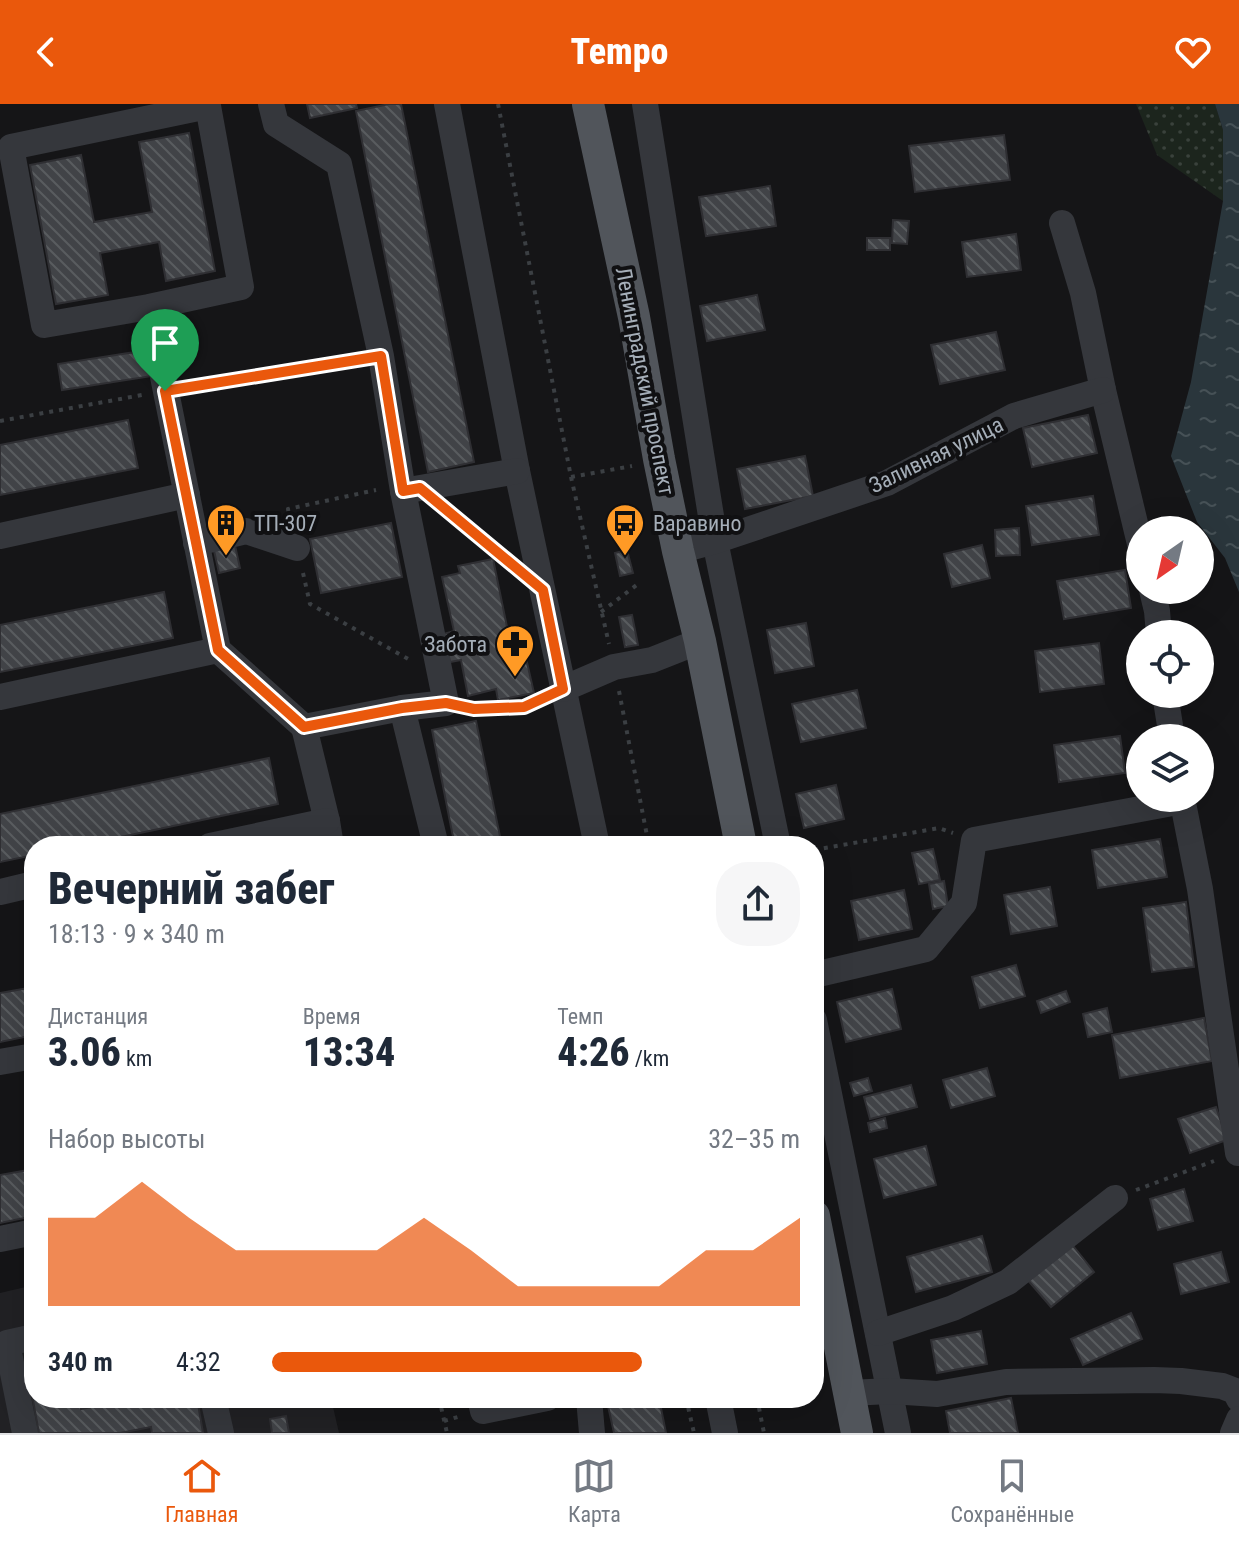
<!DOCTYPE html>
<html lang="ru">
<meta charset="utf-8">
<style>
body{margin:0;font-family:"Roboto Condensed",sans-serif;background:#f6f6f7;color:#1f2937;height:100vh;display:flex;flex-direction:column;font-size:30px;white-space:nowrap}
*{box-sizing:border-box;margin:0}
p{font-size:26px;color:#747a83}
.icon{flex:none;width:44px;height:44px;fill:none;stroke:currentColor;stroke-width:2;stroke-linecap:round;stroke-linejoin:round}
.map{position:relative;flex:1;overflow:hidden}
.side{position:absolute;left:24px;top:732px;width:800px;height:572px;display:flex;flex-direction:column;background:#fff;border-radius:32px;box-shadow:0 8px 32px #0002}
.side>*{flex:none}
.needle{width:52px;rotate:214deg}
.tools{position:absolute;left:1126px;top:412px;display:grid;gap:16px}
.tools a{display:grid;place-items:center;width:88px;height:88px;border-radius:50%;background:#fff;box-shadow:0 8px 32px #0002;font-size:40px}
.pin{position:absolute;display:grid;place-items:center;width:68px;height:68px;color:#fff;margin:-82px -34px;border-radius:50% 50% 50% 0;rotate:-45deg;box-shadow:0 0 8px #0007}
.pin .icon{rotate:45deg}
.round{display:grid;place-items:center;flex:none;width:84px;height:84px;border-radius:32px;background:#f6f6f7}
.head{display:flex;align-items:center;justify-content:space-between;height:136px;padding:0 24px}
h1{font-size:44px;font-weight:800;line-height:60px}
.stats{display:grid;grid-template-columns:repeat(3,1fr);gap:12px;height:136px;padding:8px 24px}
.stats div{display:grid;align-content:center}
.stats b{font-size:40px;font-weight:800}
.stats small{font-size:22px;font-weight:400}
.stats p{font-size:22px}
.chart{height:224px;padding:16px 24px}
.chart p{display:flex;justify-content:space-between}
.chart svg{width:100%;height:144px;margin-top:8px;fill:#ea580c;opacity:.7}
ul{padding:0 24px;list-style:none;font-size:26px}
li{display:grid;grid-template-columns:128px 96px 1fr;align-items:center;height:60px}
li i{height:20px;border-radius:10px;background:#ea580c}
header{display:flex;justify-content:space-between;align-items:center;height:104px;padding:0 24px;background:#ea580c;color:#fff;font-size:36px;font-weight:800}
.menu{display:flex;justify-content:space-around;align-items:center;height:112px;border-top:2px solid #e0e1e3;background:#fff;font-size:22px;color:#747a83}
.menu a{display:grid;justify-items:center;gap:4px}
.menu .current{color:#ea580c}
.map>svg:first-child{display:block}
</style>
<header><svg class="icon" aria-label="back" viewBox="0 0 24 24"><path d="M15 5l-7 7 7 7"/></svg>Tempo<svg class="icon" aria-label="heart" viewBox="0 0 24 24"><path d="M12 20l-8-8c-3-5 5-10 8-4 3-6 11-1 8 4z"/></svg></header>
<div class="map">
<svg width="1239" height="1329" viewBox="0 0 1239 1329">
<defs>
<pattern id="grass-dots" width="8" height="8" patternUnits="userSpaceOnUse" patternTransform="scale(2)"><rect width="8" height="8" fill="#1c251d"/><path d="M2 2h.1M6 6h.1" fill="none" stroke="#3a423c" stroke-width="1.8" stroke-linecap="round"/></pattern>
<pattern id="water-ripples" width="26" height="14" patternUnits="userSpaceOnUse" patternTransform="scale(2)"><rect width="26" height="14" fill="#2a363c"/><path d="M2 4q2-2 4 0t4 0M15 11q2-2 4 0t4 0" fill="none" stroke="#465156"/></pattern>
<pattern id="building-back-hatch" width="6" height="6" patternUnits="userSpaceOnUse" patternTransform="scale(2)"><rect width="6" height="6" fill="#414347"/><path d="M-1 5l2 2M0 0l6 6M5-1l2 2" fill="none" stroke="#595c5f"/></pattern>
</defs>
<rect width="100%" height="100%" fill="#151517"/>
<!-- built -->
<polygon fill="#212124" points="34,1181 34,1294 331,1294 339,1329 0,1329 0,1189"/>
<!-- grass -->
<polygon fill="url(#grass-dots)" points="1136,0 1215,0 1223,26 1223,97 1157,51"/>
<!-- water -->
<polygon fill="url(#water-ripples)" points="1215,0 1239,0 1239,488 1225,454 1197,418 1171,352 1191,278 1223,97 1223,26"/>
<!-- building -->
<g fill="url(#building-back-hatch)" stroke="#2f2f33" stroke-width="2">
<polygon points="307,0 356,0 357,4 310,14"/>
<polygon points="389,0 401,0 474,358 428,368 356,7"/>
<polygon points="189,29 215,167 166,177 159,138 100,149 108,191 56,200 30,61 81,51 94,118 152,108 139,38"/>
<polygon points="1004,31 1010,76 915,88 909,42"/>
<polygon points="770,82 776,122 706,132 699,93"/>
<polygon points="893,116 909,117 907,140 892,139"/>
<polygon points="1016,130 1021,166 967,173 962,138"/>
<rect x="867" y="134" width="23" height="12"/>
<polygon points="757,191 765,226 707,237 700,202"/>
<polygon points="996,228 1005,266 940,280 931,241"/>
<polygon points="148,246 152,272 62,286 58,260"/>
<polygon points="1088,311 1097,349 1032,363 1023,324"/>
<polygon points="128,316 138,364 0,391 0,341"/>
<polygon points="805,352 813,392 745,405 737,365"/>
<polygon points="1093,392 1099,431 1032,441 1026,402"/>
<polygon points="391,419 402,473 321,489 310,435"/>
<polygon points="1019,424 1020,451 996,452 995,426"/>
<polygon points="234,437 240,464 219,469 213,442"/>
<polygon points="982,441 990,474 952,483 944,450"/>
<polygon points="627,446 633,469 620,472 615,449"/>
<polygon points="493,455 514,557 526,554 534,589 498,596 496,585 468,592 461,556 450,558 444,530 454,527 442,473 460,469 458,462"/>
<polygon points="1125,466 1131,504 1064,515 1057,477"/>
<polygon points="164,488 173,534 0,568 0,521"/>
<polygon points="632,511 638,541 625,543 619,513"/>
<polygon points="806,519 814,562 775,569 767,526"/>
<polygon points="1099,539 1104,580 1040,588 1035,547"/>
<polygon points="857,586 866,624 801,638 792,600"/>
<polygon points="476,617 502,742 455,742 451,723 432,626"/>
<polygon points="1120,632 1125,669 1059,678 1054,641"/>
<polygon points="269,654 278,700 78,742 34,742 34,751 0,758 0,710"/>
<polygon points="836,681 844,715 804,724 796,690"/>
<polygon points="1160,735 1167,773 1098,784 1092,746"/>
<polygon points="933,745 940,776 919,780 912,749"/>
<polygon points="944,777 948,802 933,805 929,780"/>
<polygon points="1050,783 1057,822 1011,830 1004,791"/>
<polygon points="904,786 912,825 859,836 851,797"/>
<polygon points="1186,798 1194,863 1152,868 1143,804"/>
<polygon points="1016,861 1025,892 980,904 972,873"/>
<polygon points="34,883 34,931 0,938 0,889"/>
<polygon points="892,885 901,925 846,938 837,898"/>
<polygon points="1066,887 1070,898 1041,909 1037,897"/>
<polygon points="1107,904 1112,928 1088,933 1083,910"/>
<polygon points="1204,914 1212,957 1120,974 1112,931"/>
<polygon points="987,964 995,992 951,1004 943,976"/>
<polygon points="868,974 872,987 854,992 850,979"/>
<polygon points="911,981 917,1003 870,1015 864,993"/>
<polygon points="1216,1003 1227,1036 1190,1049 1178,1015"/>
<polygon points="885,1014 887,1024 870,1028 868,1019"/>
<polygon points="926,1042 936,1081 884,1094 874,1055"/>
<polygon points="34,1065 34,1112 0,1119 0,1071"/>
<polygon points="1184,1085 1193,1117 1158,1126 1150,1095"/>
<polygon points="982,1132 992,1168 916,1188 907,1153"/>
<polygon points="1070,1138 1094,1168 1051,1203 1026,1174"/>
<polygon points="1221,1148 1229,1178 1181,1190 1174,1160"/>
<polygon points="1131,1209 1142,1235 1083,1261 1071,1235"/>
<polygon points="981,1227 987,1260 937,1269 931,1236"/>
<polygon points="34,1252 34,1294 79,1294 81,1305 138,1294 197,1294 203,1329 152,1329 151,1323 120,1329 39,1329 25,1253"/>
<polygon points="649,1294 659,1294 666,1329 614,1329 608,1302"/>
<polygon points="1011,1294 1018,1329 950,1329 946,1307"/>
<polygon points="286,1312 289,1329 272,1329 270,1315"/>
</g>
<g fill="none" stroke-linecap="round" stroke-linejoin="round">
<!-- path -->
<g stroke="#3b3f43" stroke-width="4" stroke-dasharray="4 6" stroke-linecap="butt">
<polyline points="498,0 571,373 609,540"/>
<polyline points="190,283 359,256"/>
<polyline points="0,317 142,291"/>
<polyline points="571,373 632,362"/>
<polyline points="446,406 510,459"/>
<polyline points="290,417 288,405 376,386"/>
<polyline points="303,469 310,500 410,556"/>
<polyline points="601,508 638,480"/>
<polyline points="619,587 649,742"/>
<polyline points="468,604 524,603 541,595"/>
<polyline points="814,746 939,724 953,729"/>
<polyline points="1136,1086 1214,1057"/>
<polyline points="439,1294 447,1329"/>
<polyline points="686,1294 694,1329"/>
<polyline points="757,1294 764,1329"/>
<polyline points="444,1317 461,1312"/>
</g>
<!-- minor -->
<g stroke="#35373c" stroke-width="26">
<polyline points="271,0 276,20 339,60 381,252 403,387"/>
<polyline points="447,0 517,367 597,742"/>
<polyline points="645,0 715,437 778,742"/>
<polyline points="1062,119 1083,189 1103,286 1140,440"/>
<polyline points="149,203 241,183 208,2 11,43 44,221 149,203 218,546"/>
<polyline points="0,432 187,391"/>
<polyline points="196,439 246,427 297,444"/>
<polyline points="678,447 715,437 887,379 1014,312 1103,286"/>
<polyline points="1152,486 1157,507 1159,530"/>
<polyline points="563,585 614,563 652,556 700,537"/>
<polyline points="1165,590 1172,634"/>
<polyline points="0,593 218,546 304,623 402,604 446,599 403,387 517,367"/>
<polyline points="402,604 436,742"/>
<polyline points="304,623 327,717 331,742"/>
<polyline points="1182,694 1200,785 1238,1049"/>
<polyline points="210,742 327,717"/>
<polyline points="0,788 34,780"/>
<polyline points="814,871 926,845 964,799 974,736 1183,697"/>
<polyline points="814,916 898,1329"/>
<polyline points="0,958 34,952"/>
<polyline points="0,1135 34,1128"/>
<polyline points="878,1229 953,1204 1008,1178 1115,1094"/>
<polyline points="849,1289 890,1287 937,1290 1006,1278 1154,1276 1181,1277 1222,1282 1235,1287 1239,1295"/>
<polyline points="213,1294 221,1329"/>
<polyline points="480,1294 483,1307 547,1294"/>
<polyline points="589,1294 592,1329"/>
<polyline points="718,1294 725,1329"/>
<polyline points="25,1329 7,1239 34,1233"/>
<polyline points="1233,1329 1239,1315"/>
</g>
<!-- major -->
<g stroke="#51555b" stroke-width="32">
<polyline points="588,0 634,213 659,355 678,447 700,537 741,742"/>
<polyline points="814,1112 857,1329"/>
</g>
</g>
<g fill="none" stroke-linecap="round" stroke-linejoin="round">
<defs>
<polygon id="route" points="381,252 403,387 420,384 543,486 563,585 524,603 474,605 446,599 402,604 304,623 218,546 165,287"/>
</defs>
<!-- route casing -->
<use href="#route" stroke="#fff" stroke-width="16"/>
<!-- route -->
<use href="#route" stroke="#ea580c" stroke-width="10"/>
</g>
<!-- icons -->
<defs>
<symbol id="building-pin" viewBox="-11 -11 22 30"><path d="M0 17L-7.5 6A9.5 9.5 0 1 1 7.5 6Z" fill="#ff9a25" stroke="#101012"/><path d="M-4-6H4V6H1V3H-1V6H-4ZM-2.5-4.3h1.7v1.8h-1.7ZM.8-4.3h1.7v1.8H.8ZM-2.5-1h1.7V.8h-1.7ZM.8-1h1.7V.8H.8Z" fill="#111"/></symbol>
<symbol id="bus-pin" viewBox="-11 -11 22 30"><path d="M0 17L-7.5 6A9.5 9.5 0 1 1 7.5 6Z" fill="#ff9a25" stroke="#101012"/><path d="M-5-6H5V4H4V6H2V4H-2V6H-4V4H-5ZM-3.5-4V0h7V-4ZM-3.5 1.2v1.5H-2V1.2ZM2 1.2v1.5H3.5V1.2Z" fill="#111"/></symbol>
<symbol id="pharmacy-pin" viewBox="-11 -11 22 30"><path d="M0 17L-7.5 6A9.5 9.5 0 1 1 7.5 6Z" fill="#ff9a25" stroke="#101012"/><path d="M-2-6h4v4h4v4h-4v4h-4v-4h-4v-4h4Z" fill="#111"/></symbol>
</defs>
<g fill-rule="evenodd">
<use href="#building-pin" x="204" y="397" width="44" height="60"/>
<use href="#bus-pin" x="603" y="397" width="44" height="60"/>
<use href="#pharmacy-pin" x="493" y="518" width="44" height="60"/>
</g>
<g text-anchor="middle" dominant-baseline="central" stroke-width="8" stroke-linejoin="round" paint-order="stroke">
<!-- street labels -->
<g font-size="22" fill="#a5aeb8" stroke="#101012">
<text transform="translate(645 277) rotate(79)">Ленинградский проспект</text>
<text transform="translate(936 351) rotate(-26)">Заливная улица</text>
</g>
<!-- poi labels -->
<g font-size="22" fill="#a5aeb8" stroke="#101012" text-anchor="start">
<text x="254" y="419">ТП-307</text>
<text x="653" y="419">Варавино</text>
<text x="487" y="540" text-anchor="end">Забота</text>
</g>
</g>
</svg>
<div class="tools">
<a><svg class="needle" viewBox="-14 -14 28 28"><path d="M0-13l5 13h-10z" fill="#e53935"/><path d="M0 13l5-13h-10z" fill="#747a83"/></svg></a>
<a><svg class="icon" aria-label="locate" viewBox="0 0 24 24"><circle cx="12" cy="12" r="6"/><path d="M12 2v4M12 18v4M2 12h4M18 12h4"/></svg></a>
<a><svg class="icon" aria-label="layers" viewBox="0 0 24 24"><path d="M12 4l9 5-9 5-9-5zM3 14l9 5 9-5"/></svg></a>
</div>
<div class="pin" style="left:165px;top:287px;background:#1e9e55"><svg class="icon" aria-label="arrive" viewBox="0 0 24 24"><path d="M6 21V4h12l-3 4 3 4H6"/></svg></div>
<section class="side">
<div class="head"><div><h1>Вечерний забег</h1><p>18:13 · 9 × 340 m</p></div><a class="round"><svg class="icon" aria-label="share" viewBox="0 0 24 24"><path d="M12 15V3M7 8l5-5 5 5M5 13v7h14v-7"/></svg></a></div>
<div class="stats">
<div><p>Дистанция</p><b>3.06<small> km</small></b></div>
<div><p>Время</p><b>13:34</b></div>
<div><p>Темп</p><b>4:26<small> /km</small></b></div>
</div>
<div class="chart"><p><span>Набор высоты</span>32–35 m</p>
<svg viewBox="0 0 160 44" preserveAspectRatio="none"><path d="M0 44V17L10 17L20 6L30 17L40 27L50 27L60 27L70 27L80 17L90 27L100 38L110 38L120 38L130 38L140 27L150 27L160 17V44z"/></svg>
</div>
<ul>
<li><b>340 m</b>4:32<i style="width:70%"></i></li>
</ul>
</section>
</div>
<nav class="menu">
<a class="current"><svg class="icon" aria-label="home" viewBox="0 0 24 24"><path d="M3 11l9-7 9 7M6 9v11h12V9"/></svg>Главная</a>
<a><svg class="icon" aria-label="map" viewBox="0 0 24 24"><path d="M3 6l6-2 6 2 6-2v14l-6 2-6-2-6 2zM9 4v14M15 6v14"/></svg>Карта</a>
<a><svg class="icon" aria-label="saved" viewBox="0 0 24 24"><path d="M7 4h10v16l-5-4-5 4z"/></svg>Сохранённые</a>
</nav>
